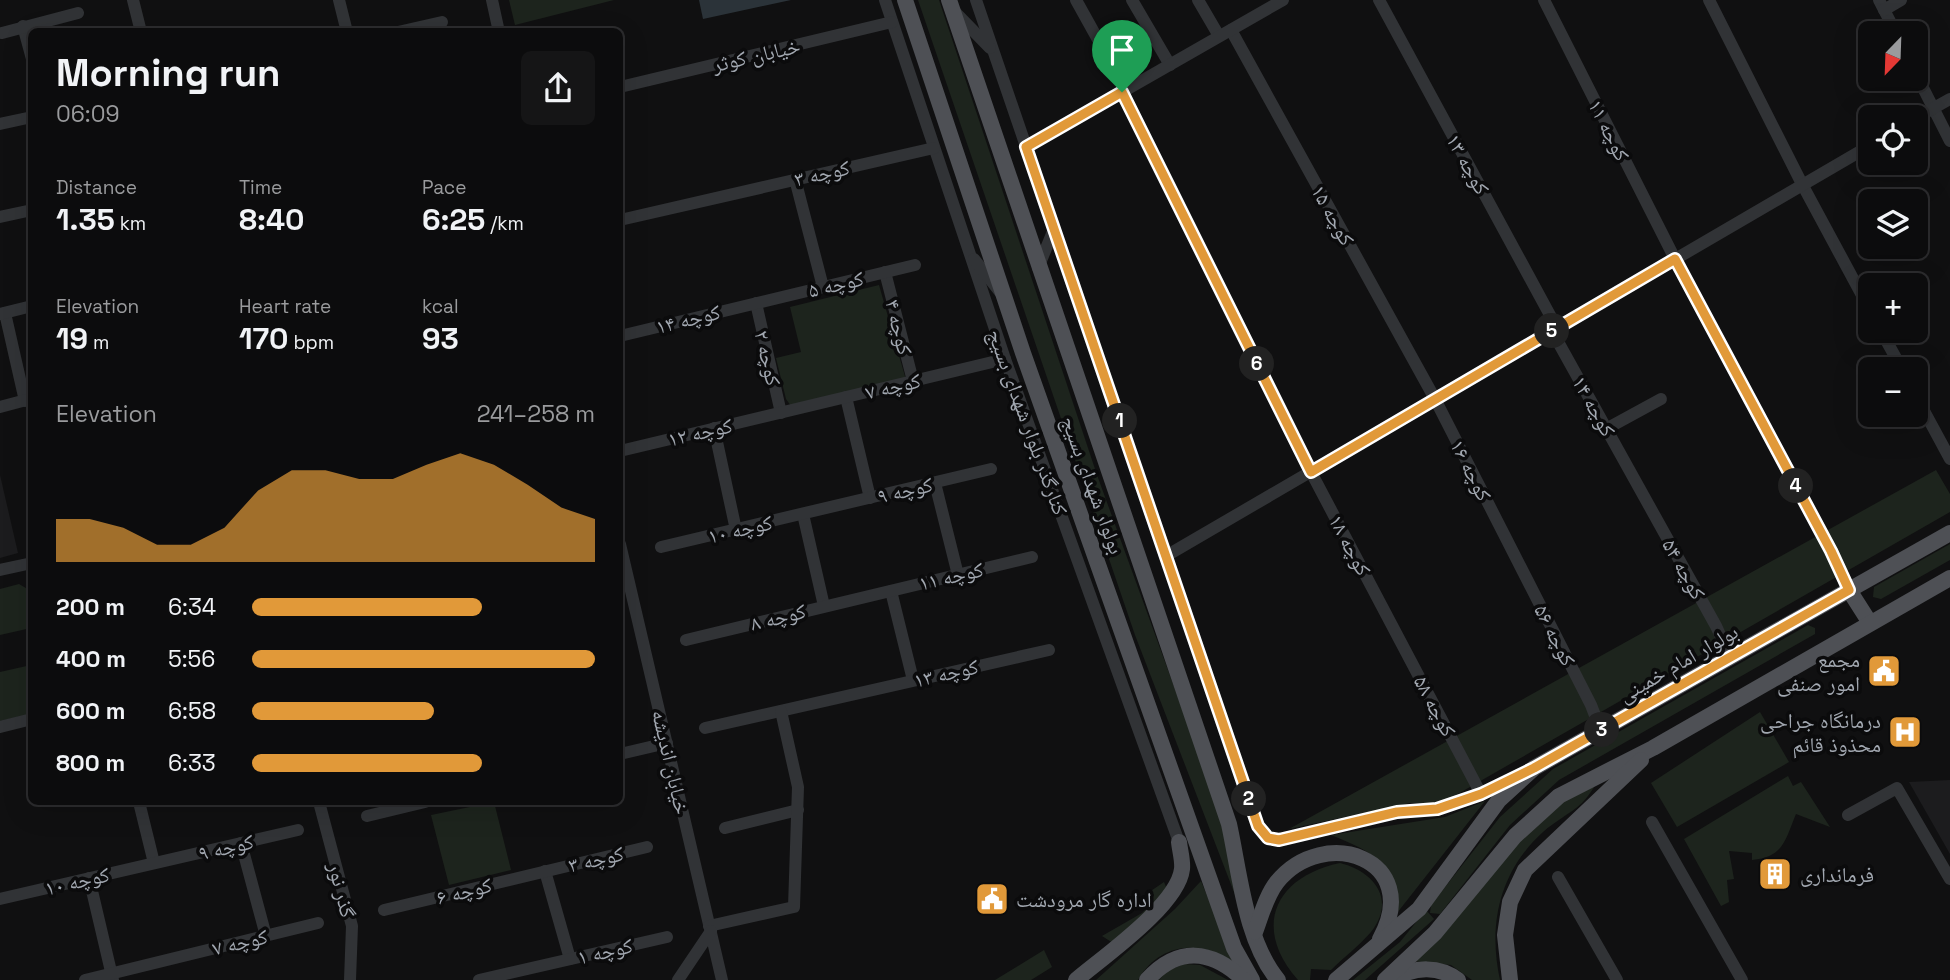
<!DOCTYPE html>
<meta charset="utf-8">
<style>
body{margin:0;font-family:"Space Grotesk","Noto Naskh Arabic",sans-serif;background:#151516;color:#f1f3f6;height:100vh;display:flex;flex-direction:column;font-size:26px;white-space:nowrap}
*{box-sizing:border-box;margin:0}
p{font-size:23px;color:#9a9b9d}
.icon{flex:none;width:38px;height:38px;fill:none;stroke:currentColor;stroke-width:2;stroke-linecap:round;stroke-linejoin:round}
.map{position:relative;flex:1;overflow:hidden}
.details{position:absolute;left:28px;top:28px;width:595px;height:777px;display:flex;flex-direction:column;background:#0c0c0d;border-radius:10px;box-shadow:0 7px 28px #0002,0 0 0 2px #2c2c2e}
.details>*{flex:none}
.needle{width:46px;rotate:203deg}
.tools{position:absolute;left:1858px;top:21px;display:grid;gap:14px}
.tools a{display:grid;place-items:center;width:70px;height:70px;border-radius:10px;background:#0c0c0d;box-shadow:0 7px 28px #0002,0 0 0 2px #2c2c2e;font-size:35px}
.pin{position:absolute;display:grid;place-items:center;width:60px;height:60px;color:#fff;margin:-72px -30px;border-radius:50% 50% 50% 0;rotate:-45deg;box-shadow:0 0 7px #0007}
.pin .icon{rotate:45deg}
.km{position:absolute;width:35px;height:35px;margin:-18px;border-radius:50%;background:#222;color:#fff;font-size:19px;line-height:35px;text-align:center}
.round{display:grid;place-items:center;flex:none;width:74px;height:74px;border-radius:10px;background:#151516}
.overview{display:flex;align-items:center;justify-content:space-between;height:119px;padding:0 28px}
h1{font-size:38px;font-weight:700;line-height:52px}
.stats{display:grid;grid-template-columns:repeat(3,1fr);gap:10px;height:119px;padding:7px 28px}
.stats div{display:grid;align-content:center}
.stats b{font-size:30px;font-weight:700}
.stats small{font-size:19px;font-weight:400}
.stats p{font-size:19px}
.chart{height:196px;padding:14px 28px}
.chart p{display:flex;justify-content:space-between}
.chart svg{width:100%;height:126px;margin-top:7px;fill:#e19939;opacity:.7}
ul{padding:0 28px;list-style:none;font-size:23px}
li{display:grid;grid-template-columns:112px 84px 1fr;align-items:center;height:52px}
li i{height:18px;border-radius:9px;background:#e19939}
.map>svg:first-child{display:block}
</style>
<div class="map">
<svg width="1950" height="980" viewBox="0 0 1950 980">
<rect width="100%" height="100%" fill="#101011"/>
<!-- built -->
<g fill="#1c1c1e">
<polygon points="0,475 18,553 0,558"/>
<polygon points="1950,780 1950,854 1909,782"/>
</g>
<!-- green -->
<g fill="#1d241d">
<polygon points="509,0 614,0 515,25"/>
<polygon points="918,0 939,0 1097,475 1220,813 1237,900 1135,635"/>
<polygon points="879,285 906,380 791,406 786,399 776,358 801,352 790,307"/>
<polygon points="1936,470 1950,494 1950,512 1442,803 1410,803 1289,829"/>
<polygon points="1950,544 1950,560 1881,599 1873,597 1874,587"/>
<polygon points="19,584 31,591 31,628 0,635 0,589"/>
<polygon points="1808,625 1815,628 1815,634 1559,780 1510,825 1440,914 1430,913 1431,905 1500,817 1553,769"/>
<polygon points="31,665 31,714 0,721 0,672"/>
<polygon points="1760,712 1789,762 1677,827 1651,783"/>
<path d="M1604,772c-7,10 -14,23 -22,31 -12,11 -27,18 -39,29 -44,40 -55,93 -43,148h-28l-21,-15 -39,-4 141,-156z"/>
<path d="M1788,776l5,10 8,-4 29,45 -34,-13c-11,26 -12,43 -44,46v-7l-23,-2 5,28 -7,1 2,22 -8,4 -37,-67z"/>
<path d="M1485,801l-88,112c2,-49 -26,-62 -66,-78l114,-18z"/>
<polygon points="494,802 511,870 449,885 431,815"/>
<path d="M1340,863c33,8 57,36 31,69 -12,14 -27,25 -40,38l-20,-1 -1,11h-12c-46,-52 -24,-103 42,-117z"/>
<path d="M1201,881l34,82c-33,-24 -76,-21 -97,17h-42l79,-71z"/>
<polygon points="1164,882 1167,889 1158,902 1113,943 1102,936 1142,913 1153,902 1145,895"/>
<polygon points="1426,910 1434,919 1365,980 1353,980 1400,942"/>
<polygon points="1044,950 1052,967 1031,980 995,980"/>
<polygon points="1184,964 1200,965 1228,980 1159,980 1167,971"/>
</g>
<!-- water -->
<polygon fill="#2b3339" points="699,0 791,0 703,19"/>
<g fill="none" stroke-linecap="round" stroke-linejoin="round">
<!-- minor -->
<g stroke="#313336" stroke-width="12">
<polyline points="133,0 141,32"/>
<polyline points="339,0 347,32"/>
<polyline points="492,0 499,32"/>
<polyline points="885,0 1005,359 1179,842"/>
<polyline points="976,0 1258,826 1268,838 1279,840 1397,812 1437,809 1481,794 1521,774"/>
<polyline points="1076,0 1126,90"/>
<polyline points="1132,0 1170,65"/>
<polyline points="1198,0 1219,36"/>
<polyline points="1379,0 1557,328"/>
<polyline points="1544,0 1675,259 1831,551 1849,590"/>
<polyline points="1709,0 1802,184 1871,312"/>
<polyline points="1879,0 1896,33"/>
<polyline points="1884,10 1901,0"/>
<polyline points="954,11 990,48"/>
<polyline points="23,26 32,59"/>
<polyline points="1231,30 1435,399 1591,705 1601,731"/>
<polyline points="398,32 442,22"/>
<polyline points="2,33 78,13"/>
<polyline points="1916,74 1950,141"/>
<polyline points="620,87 892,22"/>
<polyline points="1122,92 1311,472 1481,794"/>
<polyline points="1916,118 1950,99"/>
<polyline points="0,124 32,117"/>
<polyline points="1026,147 1283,0"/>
<polyline points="795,179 823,287"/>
<polyline points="0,217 32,210"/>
<polyline points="620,220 934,148"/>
<polyline points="974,259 1000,292"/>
<polyline points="1038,268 1054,229"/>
<polyline points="885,272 913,381"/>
<polyline points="756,303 781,413"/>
<polyline points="5,313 25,401"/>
<polyline points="0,314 32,306"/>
<polyline points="1552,331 1716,626 1730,657"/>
<polyline points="1881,331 1902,369"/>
<polyline points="620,336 915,265"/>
<polyline points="1916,396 1950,459"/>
<polyline points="846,397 870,498"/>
<polyline points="0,407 30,399"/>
<polyline points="714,428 736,530"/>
<polyline points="1606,429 1661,399"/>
<polyline points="620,451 1005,359"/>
<polyline points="935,483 958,575"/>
<polyline points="803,514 824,606"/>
<polyline points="620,544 722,980"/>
<polyline points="661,547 991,469"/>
<polyline points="1166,556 1871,145"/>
<polyline points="0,570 32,563"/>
<polyline points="891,591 913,680"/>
<polyline points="686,640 1032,557"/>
<polyline points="0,727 32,719"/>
<polyline points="705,728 1049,650"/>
<polyline points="620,754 667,743"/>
<polyline points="139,802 154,863"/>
<polyline points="319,802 352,926 350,980"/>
<polyline points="1848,815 1897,788 1950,879"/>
<polyline points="367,816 425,802"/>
<polyline points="1652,822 1742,980"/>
<polyline points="725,828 798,810"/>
<polyline points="241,843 266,936"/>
<polyline points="545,871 570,959"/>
<polyline points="1558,877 1617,980"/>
<polyline points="89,878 113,980"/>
<polyline points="0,899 298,830"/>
<polyline points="384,910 647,847"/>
<polyline points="709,926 794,907 798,787 781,711"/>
<polyline points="85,980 318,923"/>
<polyline points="479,980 667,937"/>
<polyline points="678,980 711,931"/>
</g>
<!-- major -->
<g stroke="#4e5055" stroke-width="16">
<polyline points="905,0 1023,353 1234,948 1252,980"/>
<path d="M949,0l280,824c11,50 16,116 49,156"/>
<polyline points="1849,590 1870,623"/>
<path d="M1255,932c6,-16 11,-36 22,-50 47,-58 147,-23 103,57"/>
<path d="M1395,979c19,-13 45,-13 63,1"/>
<path d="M1076,980c27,-23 102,-75 106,-111 1,-8 -2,-18 -3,-27"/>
<path d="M1147,980c31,-34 64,-31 97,0"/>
<polyline points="1336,980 1419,909 1499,800 1534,768 1950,533"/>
<polyline points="1385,980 1435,933 1515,836 1559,796 1653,748 1950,578"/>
<polyline points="1510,980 1505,935 1510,902 1525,870 1641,760"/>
</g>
</g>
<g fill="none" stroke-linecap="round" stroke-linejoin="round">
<defs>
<polygon id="route" points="1122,92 1311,472 1675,259 1831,551 1849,590 1534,768 1481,794 1437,809 1397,812 1279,840 1268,838 1258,826 1026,147"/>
</defs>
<!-- route casing -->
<use href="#route" stroke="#fff" stroke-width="14"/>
<!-- route -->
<use href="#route" stroke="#e19939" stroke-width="9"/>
</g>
<!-- icons -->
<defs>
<symbol id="civic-square" viewBox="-11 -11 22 22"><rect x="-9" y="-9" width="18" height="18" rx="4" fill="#e19939" stroke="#0b0b0c"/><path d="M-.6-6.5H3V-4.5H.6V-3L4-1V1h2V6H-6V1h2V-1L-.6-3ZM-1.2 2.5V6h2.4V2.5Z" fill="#fff"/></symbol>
<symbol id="hospital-square" viewBox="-11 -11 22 22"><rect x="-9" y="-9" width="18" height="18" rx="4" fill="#e19939" stroke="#0b0b0c"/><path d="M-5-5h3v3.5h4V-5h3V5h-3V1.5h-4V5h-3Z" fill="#fff"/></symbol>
<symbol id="building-square" viewBox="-11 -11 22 22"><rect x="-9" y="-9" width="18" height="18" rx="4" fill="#e19939" stroke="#0b0b0c"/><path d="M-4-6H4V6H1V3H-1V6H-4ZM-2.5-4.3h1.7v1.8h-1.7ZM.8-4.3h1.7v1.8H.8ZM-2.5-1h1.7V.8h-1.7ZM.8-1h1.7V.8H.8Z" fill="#fff"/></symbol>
</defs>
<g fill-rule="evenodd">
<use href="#civic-square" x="1865" y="652" width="38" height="38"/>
<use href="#hospital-square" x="1886" y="713" width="38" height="38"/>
<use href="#building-square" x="1756" y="855" width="38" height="38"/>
<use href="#civic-square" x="973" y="880" width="38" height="38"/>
</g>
<g text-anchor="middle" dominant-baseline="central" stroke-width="7" stroke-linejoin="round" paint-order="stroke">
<!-- street labels -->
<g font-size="21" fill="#a2a8b1" stroke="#0b0b0c">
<text transform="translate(756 55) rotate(-13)">خیابان کوثر</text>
<text transform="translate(1609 130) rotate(63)">کوچه ۱۱</text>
<text transform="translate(1468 164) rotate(61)">کوچه ۱۳</text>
<text transform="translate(822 173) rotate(-13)">کوچه ۳</text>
<text transform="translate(1333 215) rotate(61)">کوچه ۱۵</text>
<text transform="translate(836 284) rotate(-13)">کوچه ۵</text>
<text transform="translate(688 319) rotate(-14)">کوچه ۱۴</text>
<text transform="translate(899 327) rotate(76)">کوچه ۴</text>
<text transform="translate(768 358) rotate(77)">کوچه ۲</text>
<text transform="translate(893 386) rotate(-13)">کوچه ۷</text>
<text transform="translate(1594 406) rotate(61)">کوچه ۱۴</text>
<text transform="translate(1028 422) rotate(70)">کنارگذر بلوار شهدای بسیج</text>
<text transform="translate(700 432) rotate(-13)">کوچه ۱۲</text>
<text transform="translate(1471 470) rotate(63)">کوچه ۱۶</text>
<text transform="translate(1093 485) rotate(70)">بولوار شهدای بسیج</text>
<text transform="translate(905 490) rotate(-13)">کوچه ۹</text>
<text transform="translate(740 529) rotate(-13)">کوچه ۱۰</text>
<text transform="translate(1350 545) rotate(62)">کوچه ۱۸</text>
<text transform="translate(1684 569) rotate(61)">کوچه ۵۴</text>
<text transform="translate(951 576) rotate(-13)">کوچه ۱۱</text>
<text transform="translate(778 617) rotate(-14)">کوچه ۸</text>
<text transform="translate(1555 635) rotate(63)">کوچه ۵۶</text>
<text transform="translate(1678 663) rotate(-30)">بولوار امام خمینی</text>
<text transform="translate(946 673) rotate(-13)">کوچه ۱۳</text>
<text transform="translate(1435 706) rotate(62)">کوچه ۵۸</text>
<text transform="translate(671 762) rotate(77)">خیابان اندیشه</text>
<text transform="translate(226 847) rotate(-13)">کوچه ۹</text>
<text transform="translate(596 859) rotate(-13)">کوچه ۳</text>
<text transform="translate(77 881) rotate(-13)">کوچه ۱۰</text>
<text transform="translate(342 890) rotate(76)">گذر نور</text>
<text transform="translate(464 891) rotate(-14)">کوچه ۶</text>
<text transform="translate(240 942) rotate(-13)">کوچه ۷</text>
<text transform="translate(605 951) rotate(-13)">کوچه ۱</text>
</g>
<!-- poi labels -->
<g font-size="21" fill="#a2a8b1" stroke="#0b0b0c" text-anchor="end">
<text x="1860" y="659">مجمع<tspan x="1860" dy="24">امور صنفی</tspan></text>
<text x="1881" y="720">درمانگاه جراحی<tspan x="1881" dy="24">محذوذ قائم</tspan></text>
<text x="1800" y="874" text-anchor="start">فرمانداری</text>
<text x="1016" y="899" text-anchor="start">اداره گار مرودشت</text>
</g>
</g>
</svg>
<div class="tools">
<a><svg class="needle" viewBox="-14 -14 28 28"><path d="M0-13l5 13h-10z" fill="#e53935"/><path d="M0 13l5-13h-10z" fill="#9a9b9d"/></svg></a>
<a><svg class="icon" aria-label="locate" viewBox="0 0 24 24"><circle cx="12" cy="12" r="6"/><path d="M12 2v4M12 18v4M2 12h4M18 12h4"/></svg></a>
<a><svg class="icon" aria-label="layers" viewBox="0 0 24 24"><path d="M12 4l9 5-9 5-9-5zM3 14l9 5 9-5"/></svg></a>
<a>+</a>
<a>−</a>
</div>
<div class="pin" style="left:1122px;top:92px;background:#1e9e55"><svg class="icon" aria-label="arrive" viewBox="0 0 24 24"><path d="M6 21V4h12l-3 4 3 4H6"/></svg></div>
<b class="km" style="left:1120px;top:421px">1</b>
<b class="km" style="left:1249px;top:799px">2</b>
<b class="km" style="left:1602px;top:730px">3</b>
<b class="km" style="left:1796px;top:486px">4</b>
<b class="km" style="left:1552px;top:331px">5</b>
<b class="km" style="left:1257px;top:364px">6</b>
<section class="details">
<div class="overview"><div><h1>Morning run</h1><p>06:09</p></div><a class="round"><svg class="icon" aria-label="share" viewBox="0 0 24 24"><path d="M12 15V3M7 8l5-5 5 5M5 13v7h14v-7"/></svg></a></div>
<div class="stats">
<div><p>Distance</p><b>1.35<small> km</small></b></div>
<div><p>Time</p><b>8:40</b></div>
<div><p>Pace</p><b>6:25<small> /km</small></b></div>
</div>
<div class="stats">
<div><p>Elevation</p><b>19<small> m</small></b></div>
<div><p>Heart rate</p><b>170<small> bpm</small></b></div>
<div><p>kcal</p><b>93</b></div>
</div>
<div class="chart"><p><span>Elevation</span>241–258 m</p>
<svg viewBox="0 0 160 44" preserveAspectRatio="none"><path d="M0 44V29L10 29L20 32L30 38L40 38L50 32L60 19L70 12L80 12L90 15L100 15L110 10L120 6L130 10L140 17L150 25L160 29V44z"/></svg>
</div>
<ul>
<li><b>200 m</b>6:34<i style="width:67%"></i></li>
<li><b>400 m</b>5:56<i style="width:100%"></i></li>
<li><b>600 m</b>6:58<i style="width:53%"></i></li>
<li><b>800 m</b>6:33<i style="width:67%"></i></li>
</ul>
</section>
</div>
